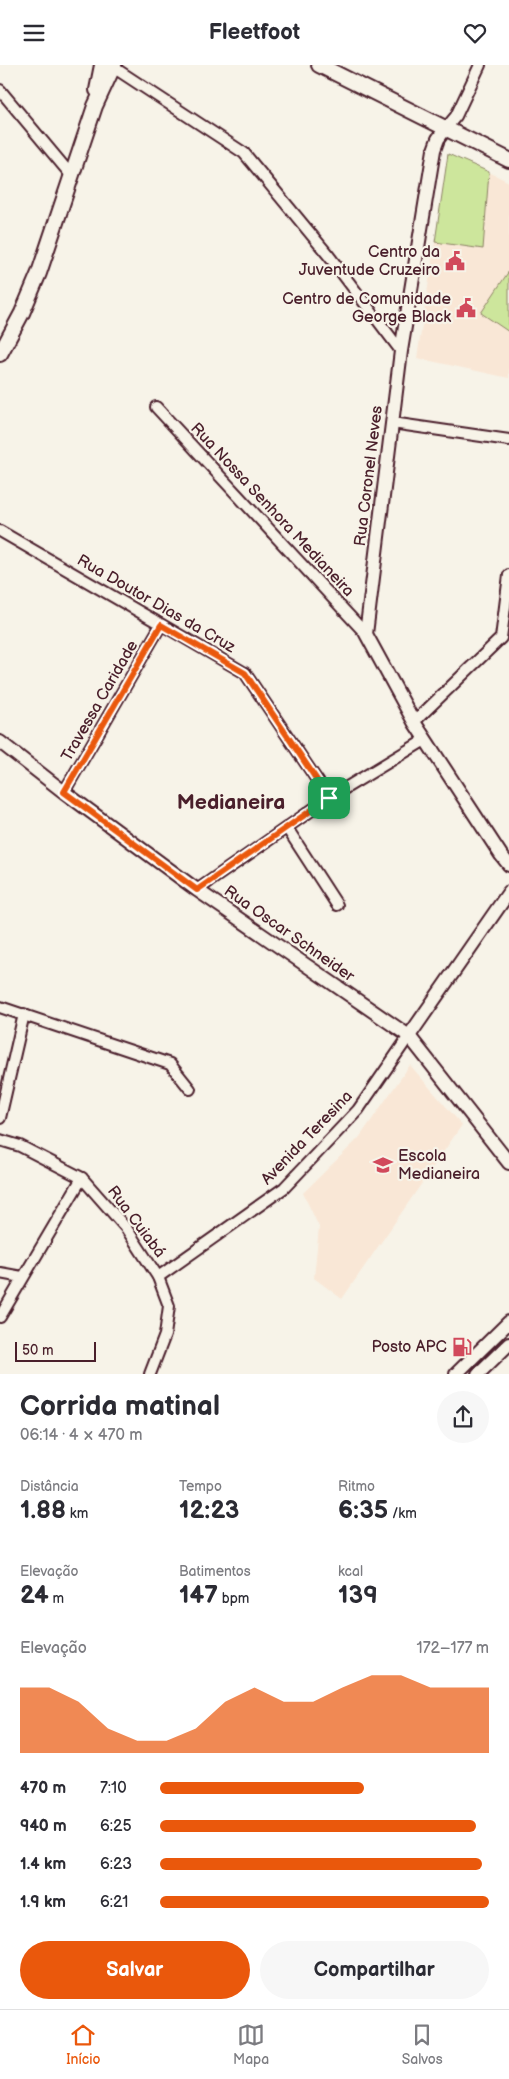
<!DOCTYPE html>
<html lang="pt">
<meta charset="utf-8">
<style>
body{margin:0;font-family:"Balsamiq Sans",sans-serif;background:#f7f7f7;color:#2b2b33;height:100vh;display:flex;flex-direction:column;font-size:19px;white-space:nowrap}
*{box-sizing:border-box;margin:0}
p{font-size:16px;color:#7c7c81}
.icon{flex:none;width:28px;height:28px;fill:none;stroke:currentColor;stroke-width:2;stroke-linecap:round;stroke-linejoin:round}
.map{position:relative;height:1309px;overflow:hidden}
.details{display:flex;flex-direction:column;background:#fff;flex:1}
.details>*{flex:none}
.scale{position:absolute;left:15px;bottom:12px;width:81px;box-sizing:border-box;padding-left:5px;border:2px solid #4a1f2b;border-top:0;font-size:14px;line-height:18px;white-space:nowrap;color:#4a1f2b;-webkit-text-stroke:4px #f7f3e8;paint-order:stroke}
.pin{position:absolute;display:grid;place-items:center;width:42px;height:42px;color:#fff;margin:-21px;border-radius:10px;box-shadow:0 2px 8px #0006}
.round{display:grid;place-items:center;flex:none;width:52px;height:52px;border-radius:26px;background:#f7f7f7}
.summary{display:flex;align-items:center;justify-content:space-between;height:85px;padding:0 20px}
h1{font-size:28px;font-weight:800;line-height:38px}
.stats{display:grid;grid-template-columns:repeat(3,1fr);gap:8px;height:85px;padding:5px 20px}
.stats div{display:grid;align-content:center}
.stats b{font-size:25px;font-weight:800}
.stats small{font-size:14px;font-weight:400}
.stats p{font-size:14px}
.chart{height:140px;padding:10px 20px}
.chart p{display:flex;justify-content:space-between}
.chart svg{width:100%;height:90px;margin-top:5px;fill:#ea580c;opacity:.7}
.button{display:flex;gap:10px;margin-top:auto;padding:10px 20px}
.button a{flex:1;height:58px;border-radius:30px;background:#ea580c;color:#fff;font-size:20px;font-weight:800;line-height:58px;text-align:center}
.button a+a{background:#f7f7f7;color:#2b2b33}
ul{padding:0 20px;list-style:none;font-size:16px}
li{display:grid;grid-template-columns:80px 60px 1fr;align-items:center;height:38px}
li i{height:12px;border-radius:6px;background:#ea580c}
header{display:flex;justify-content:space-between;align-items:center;height:65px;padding:0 20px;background:#fff;font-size:22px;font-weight:800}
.tab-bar{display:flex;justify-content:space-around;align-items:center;height:70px;border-top:1px solid #e1e1e2;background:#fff;font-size:14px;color:#7c7c81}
.tab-bar a{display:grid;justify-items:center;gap:2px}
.tab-bar .active{color:#ea580c}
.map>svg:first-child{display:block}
</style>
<header><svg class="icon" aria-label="menu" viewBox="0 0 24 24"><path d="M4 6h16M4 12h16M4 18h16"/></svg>Fleetfoot<svg class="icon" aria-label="heart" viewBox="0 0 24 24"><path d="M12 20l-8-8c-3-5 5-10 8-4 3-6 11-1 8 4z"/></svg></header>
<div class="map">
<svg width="509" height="1309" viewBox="0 0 509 1309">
<rect width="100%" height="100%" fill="#f7f3e8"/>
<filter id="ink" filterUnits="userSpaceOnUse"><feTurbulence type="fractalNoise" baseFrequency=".02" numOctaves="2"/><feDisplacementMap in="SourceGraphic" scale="10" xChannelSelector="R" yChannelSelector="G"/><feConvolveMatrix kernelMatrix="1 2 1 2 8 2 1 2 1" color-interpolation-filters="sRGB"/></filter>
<g filter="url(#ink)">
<!-- built -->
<g fill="#f9e7d6">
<polygon points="489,107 509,117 509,313 417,293 435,177 482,184"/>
<polygon points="410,1000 462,1060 342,1234 314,1213 319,1162 303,1128 359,1073"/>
</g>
<!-- green -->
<g fill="#cde69c" stroke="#8c8264">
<polygon points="448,89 489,107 483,184 435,177"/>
<polygon points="509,206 509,267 481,248"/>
</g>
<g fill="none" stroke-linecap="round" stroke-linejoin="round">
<defs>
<g id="minor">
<polyline points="113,2 244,88 329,191 401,286"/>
<polyline points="0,25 71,110"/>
<polyline points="446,63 456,51 480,0"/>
<polyline points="156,342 366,569"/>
<polyline points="392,358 509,375"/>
<polyline points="0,466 245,608 329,733"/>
<polyline points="414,657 501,573 509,510"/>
<polyline points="64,727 161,560"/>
<polyline points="287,763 337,840"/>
<polyline points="197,825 329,733 425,675"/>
<polyline points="0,942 170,999 190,1024"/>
<polyline points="0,1053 24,949"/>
<polyline points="0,1075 20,1081 82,1113 126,1163 158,1212 169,1241 165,1270 150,1309"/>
<polyline points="0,1208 22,1212"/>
<polyline points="158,1212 284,1123 358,1045 409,971"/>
<polyline points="0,1252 82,1113"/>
</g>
<g id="tertiary">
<polyline points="446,63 438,74 434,85 401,286 366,569 414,657 501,790 509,800"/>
<polyline points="0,677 64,727 197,825 409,971 509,1098"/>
<polyline points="409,971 509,827"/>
<polyline points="456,1309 509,1257"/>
<polyline points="478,1309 509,1279"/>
</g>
<g id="secondary">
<polyline points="319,0 509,95"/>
<polyline points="97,25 102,0"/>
<polyline points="0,289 22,248 39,208 95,41 114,0"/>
</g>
</defs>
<!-- minor casing -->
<use href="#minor" stroke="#4a1f2b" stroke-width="14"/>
<!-- tertiary casing -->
<use href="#tertiary" stroke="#4a1f2b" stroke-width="16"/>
<!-- secondary casing -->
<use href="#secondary" stroke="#4a1f2b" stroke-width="18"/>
<!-- minor -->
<use href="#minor" stroke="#f7f3e8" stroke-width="10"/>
<!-- tertiary -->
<use href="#tertiary" stroke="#f7f3e8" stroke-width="12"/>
<!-- secondary -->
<use href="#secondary" stroke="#f7f3e8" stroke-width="14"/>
</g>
</g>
<g fill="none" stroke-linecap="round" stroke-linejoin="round" filter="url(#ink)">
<defs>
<polygon id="route" points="161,560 245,608 329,733 197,825 64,727"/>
</defs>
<!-- route casing -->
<use href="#route" stroke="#fff" stroke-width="10"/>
<!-- route -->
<use href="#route" stroke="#ea580c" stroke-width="6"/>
</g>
<!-- icons -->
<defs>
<symbol id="civic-bare" viewBox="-9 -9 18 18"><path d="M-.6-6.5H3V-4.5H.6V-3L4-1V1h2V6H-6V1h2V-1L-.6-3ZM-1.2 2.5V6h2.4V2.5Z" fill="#d1495b" stroke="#f7f3e8" stroke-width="2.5" paint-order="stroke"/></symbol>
<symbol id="school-bare" viewBox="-9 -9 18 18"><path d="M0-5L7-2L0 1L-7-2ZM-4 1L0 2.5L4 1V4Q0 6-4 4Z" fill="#d1495b" stroke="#f7f3e8" stroke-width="2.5" paint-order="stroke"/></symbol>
<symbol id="fuel-bare" viewBox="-9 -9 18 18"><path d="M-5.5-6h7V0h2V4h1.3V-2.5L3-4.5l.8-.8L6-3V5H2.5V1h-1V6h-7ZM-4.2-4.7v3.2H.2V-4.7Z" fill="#d1495b" stroke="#f7f3e8" stroke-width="2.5" paint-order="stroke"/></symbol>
</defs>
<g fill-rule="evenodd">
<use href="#civic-bare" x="441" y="182" width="28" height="28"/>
<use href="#civic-bare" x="452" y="229" width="28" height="28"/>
<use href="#school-bare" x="369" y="1086" width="28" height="28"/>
<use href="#fuel-bare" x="448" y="1268" width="28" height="28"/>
</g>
<g text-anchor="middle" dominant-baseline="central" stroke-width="4.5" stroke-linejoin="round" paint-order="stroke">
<!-- poi labels -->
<g font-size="16" fill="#4a1f2b" stroke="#f7f3e8" text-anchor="end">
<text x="440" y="187">Centro da<tspan x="440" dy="18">Juventude Cruzeiro</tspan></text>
<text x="451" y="234">Centro de Comunidade<tspan x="451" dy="18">George Black</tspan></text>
<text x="398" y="1091" text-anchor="start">Escola<tspan x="398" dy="18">Medianeira</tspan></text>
<text x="447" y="1282">Posto APC</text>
</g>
<!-- street labels -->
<g font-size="16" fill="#4a1f2b" stroke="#f7f3e8">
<text transform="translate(369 411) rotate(-83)">Rua Coronel Neves</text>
<text transform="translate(272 445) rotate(47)">Rua Nossa Senhora Medianeira</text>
<text transform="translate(156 539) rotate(30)">Rua Doutor Dias da Cruz</text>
<text transform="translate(100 636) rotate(-60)">Travessa Caridade</text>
<text transform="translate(289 869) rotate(35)">Rua Oscar Schneider</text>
<text transform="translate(307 1073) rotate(-46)">Avenida Teresina</text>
<text transform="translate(136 1157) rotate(53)">Rua Cuiabá</text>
</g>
<!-- district labels -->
<g font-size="21" font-weight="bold" fill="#4a1f2b" stroke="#f7f3e8">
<text x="231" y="737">Medianeira</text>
</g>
</g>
</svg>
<div class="scale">50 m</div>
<div class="pin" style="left:329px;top:733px;background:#1e9e55"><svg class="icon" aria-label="arrive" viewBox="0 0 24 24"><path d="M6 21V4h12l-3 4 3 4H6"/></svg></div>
</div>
<section class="details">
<div class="summary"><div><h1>Corrida matinal</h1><p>06:14 · 4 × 470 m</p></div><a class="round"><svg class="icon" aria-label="share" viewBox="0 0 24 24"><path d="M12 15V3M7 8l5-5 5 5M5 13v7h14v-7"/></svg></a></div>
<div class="stats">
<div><p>Distância</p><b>1.88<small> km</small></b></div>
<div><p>Tempo</p><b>12:23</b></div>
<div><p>Ritmo</p><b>6:35<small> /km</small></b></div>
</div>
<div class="stats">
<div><p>Elevação</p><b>24<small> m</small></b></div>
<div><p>Batimentos</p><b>147<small> bpm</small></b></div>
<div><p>kcal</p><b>139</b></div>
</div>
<div class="chart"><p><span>Elevação</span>172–177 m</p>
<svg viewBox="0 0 160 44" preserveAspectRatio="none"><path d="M0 44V12L10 12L20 19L30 32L40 38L50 38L60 32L70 19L80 12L90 19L100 19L110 12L120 6L130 6L140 12L150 12L160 12V44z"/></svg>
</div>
<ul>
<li><b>470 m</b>7:10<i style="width:62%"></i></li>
<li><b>940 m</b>6:25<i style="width:96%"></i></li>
<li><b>1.4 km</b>6:23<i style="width:98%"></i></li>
<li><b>1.9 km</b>6:21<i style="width:100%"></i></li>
</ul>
<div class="button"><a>Salvar</a><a>Compartilhar</a></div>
</section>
<nav class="tab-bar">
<a class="active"><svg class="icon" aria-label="home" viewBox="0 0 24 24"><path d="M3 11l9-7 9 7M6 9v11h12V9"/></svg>Início</a>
<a><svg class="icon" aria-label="map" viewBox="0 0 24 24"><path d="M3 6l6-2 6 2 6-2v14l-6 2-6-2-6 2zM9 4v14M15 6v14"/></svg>Mapa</a>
<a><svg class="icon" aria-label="saved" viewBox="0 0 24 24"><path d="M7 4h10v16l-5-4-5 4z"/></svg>Salvos</a>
</nav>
